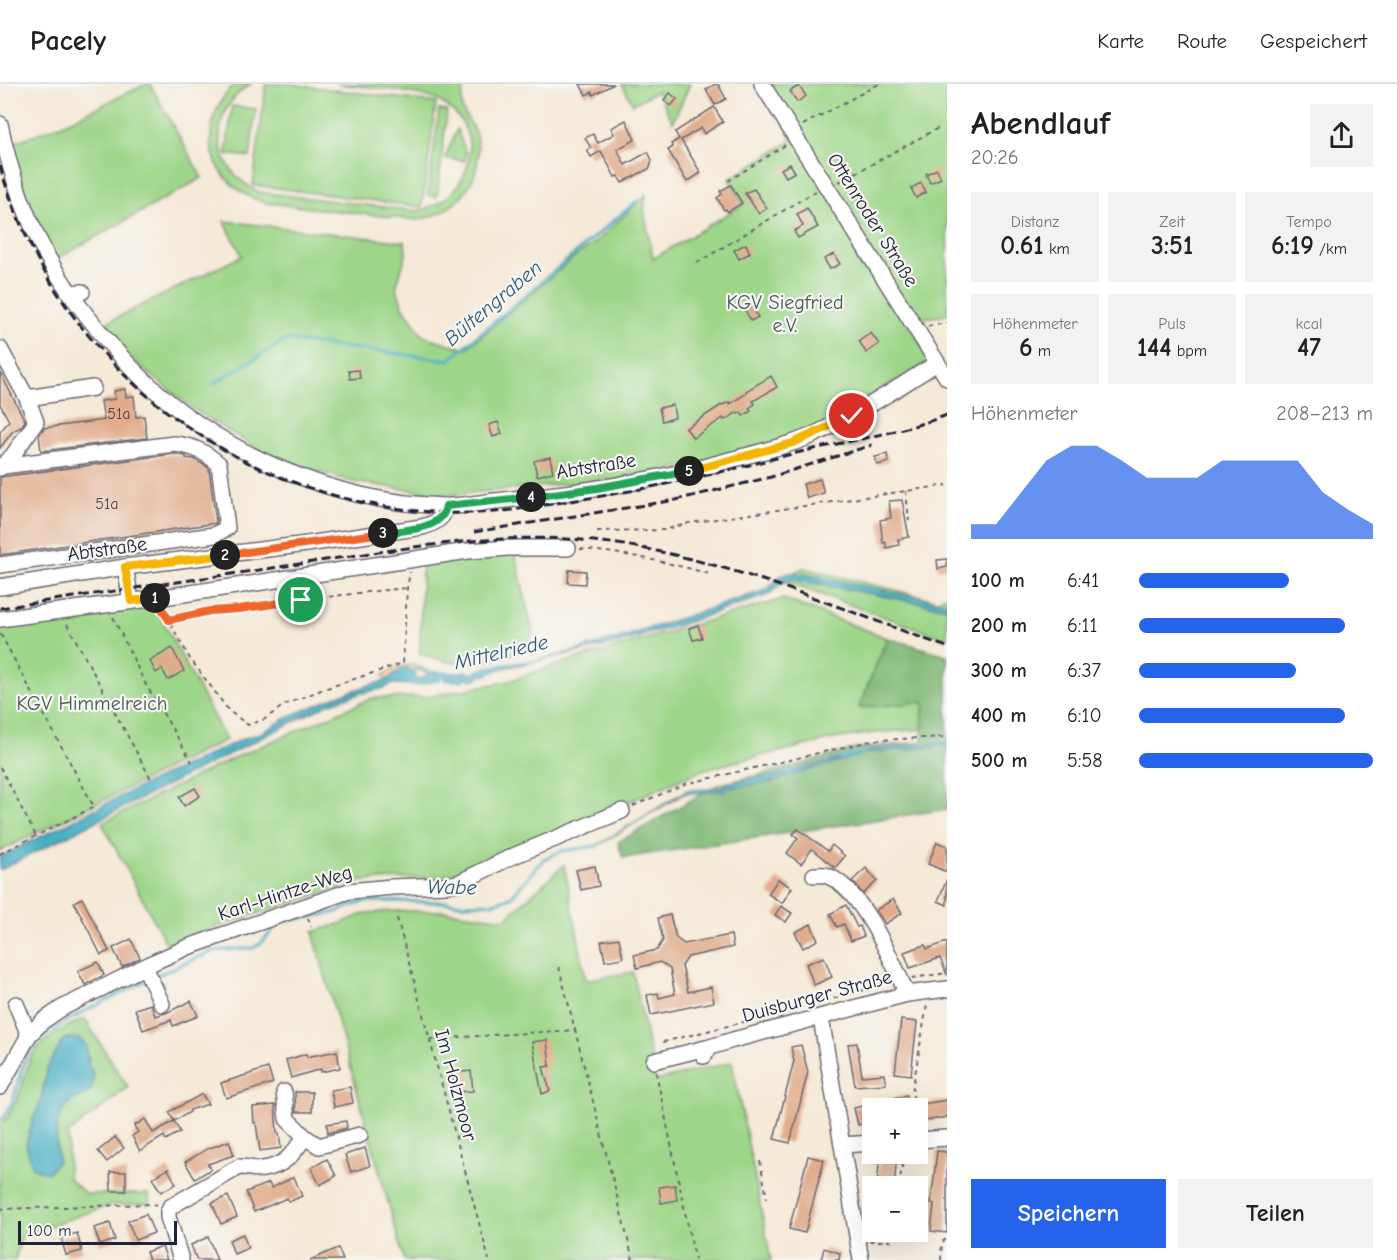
<!DOCTYPE html>
<html lang="de">
<meta charset="utf-8">
<style>
body{margin:0;font-family:"Comic Neue",sans-serif;background:#f2f2f2;color:#202124;height:100vh;display:flex;flex-direction:column;font-size:22px;white-space:nowrap}
*{box-sizing:border-box;margin:0}
p{font-size:20px;color:#757577}
.icon{flex:none;width:33px;height:33px;fill:none;stroke:currentColor;stroke-width:2;stroke-linecap:round;stroke-linejoin:round}
.map{position:relative;flex:1;overflow:hidden}
.side{display:flex;flex-direction:column;background:#fff;width:450px}
.side>*{flex:none}
.fabs{position:absolute;left:862px;top:1014px;display:grid;gap:12px}
.fabs a{display:grid;place-items:center;width:66px;height:66px;border-radius:0px;background:#fff;box-shadow:0 6px 24px #0002;font-size:30px}
.scale{position:absolute;left:18px;bottom:15px;width:159px;box-sizing:border-box;padding-left:6px;border:3px solid #22223b;border-top:0;font-size:16px;line-height:21px;white-space:nowrap;color:#22223b;-webkit-text-stroke:4px #f6f6f2;paint-order:stroke}
.pin{position:absolute;display:grid;place-items:center;width:51px;height:51px;color:#fff;margin:-26px;border:3px solid #fff;border-radius:50%;box-shadow:0 2px 6px #0007}
.km{position:absolute;width:30px;height:30px;margin:-15px;border-radius:50%;background:#222;color:#fff;font-size:16px;line-height:30px;text-align:center}
.round{display:grid;place-items:center;flex:none;width:63px;height:63px;border-radius:0px;background:#f2f2f2}
.head{display:flex;align-items:center;justify-content:space-between;height:102px;padding:0 24px}
h1{font-size:33px;font-weight:700;line-height:45px}
.figures{display:grid;grid-template-columns:repeat(3,1fr);gap:9px;height:102px;padding:6px 24px}
.figures div{display:grid;align-content:center;border-radius:0px;background:#f2f2f2;text-align:center}
.figures b{font-size:26px;font-weight:700}
.figures small{font-size:16px;font-weight:400}
.figures p{font-size:16px}
.chart{height:168px;padding:12px 24px}
.chart p{display:flex;justify-content:space-between}
.chart svg{width:100%;height:108px;margin-top:6px;fill:#2563eb;opacity:.7}
.button{display:flex;gap:12px;margin-top:auto;padding:12px 24px}
.button a{flex:1;height:69px;border-radius:0px;background:#2563eb;color:#fff;font-size:24px;font-weight:700;line-height:69px;text-align:center}
.button a+a{background:#f2f2f2;color:#202124}
ul{padding:0 24px;list-style:none;font-size:20px}
li{display:grid;grid-template-columns:96px 72px 1fr;align-items:center;height:45px}
li i{height:15px;border-radius:8px;background:#2563eb}
header{display:flex;align-items:center;gap:36px;box-sizing:border-box;height:84px;padding:0 30px;background:#fff;border-bottom:2px solid #e0e0e0}
header strong{font-size:28px}
nav{display:flex;gap:33px;margin-inline-start:auto;font-size:21px}
main{display:flex;flex:1;min-height:0}
.map>svg:first-child{display:block}
</style>
<header>
<strong>Pacely</strong>
<nav><a>Karte</a><a>Route</a><a>Gespeichert</a></nav>
</header>
<main>
<div class="map">
<svg width="947" height="1176" viewBox="0 0 947 1176">
<rect width="100%" height="100%" fill="#f6f6f2"/>
<filter id="ink" filterUnits="userSpaceOnUse"><feTurbulence type="fractalNoise" baseFrequency=".0167" numOctaves="2"/><feDisplacementMap in="SourceGraphic" scale="12" xChannelSelector="R" yChannelSelector="G"/><feConvolveMatrix kernelMatrix="1 2 1 2 8 2 1 2 1" color-interpolation-filters="sRGB"/></filter>
<filter id="wash" filterUnits="userSpaceOnUse"><feTurbulence type="fractalNoise" baseFrequency=".008" numOctaves="4" result="noise"/><feDisplacementMap in="SourceGraphic" scale="24" xChannelSelector="R" yChannelSelector="G"/><feGaussianBlur stdDeviation="1.35" result="paint"/><feColorMatrix in="noise" values="0 0 0 0 0 0 0 0 0 0 0 0 0 0 0 0 0 1.4 0 .05"/><feComposite in="paint" operator="in"/></filter>
<g filter="url(#wash)">
<rect width="100%" height="100%" fill="#f5e9d7"/>
<!-- green -->
<g fill="#9ed689" stroke="#607c62" stroke-width="1.5" fill-rule="evenodd">
<polygon points="146,0 150,0 202,94 53,177 7,61 63,40"/>
<path d="M235,0h16c-46,27 -39,87 8,108l157,19c58,-10 75,-84 21,-111 -22,-10 -74,-13 -100,-16h83l43,4c0,6 -2,14 -1,19 1,8 12,18 14,29 10,42 -18,77 -59,84l-150,-17c-58,-15 -75,-78 -32,-119z"/>
<polygon points="266,0 290,0 436,19 422,123 253,101"/>
<polygon points="622,0 690,0 673,38 657,7 633,20"/>
<polygon points="770,0 947,0 947,231 907,236 930,277 822,341 780,356 691,382 620,395 448,411 353,398 269,372 193,325 140,282 100,242 242,172 224,137 405,158 406,171 396,203 403,223 423,252 466,265 577,171 595,159 646,111 644,126 653,175 744,120 729,95 791,57"/>
<polygon points="232,22 256,25 250,73 226,70"/>
<polygon points="439,26 447,27 437,113 428,111"/>
<polygon points="457,45 466,69 465,77 445,74"/>
<polygon points="515,469 533,550 524,566 485,578 449,578 420,570 422,480"/>
<polygon points="803,484 937,516 947,512 947,555 779,496"/>
<polygon points="783,515 887,554 859,623 923,618 923,645 874,649 833,655 705,685 463,788 439,793 361,797 233,837 167,861 102,739 229,676 372,614 427,613 509,597 556,581"/>
<polygon points="152,517 226,656 0,767 0,542"/>
<polygon points="564,781 586,896 633,888 656,997 732,978 771,1176 404,1176 313,848 337,841 363,830 392,827 445,827 505,835"/>
<path d="M84,934l44,69 -60,47v44l18,16h63l1,10 -39,1 -89,30 -7,25h-15v-134c14,-14 20,-33 25,-51 2,-6 3,-13 6,-18 11,-19 35,-29 53,-39zM66,954l14,1 9,19 -1,9 -12,31 -10,7 -8,14 -2,8 2,34 -26,-39 8,-19 7,-34z"/>
</g>
<!-- forest -->
<polygon fill="#7eb775" stroke="#506c58" stroke-width="1.5" points="887,554 947,571 947,725 623,774 618,758 717,701 795,682 858,664 922,658 923,618 859,624"/>
<!-- sand -->
<polygon fill="#eeda9e" stroke="#887e6c" stroke-width="1.5" points="414,580 430,588 427,590 421,587 414,588 407,584 395,589 386,597 383,591 396,584"/>
<!-- water -->
<g fill="#46afc4" stroke="#346880" stroke-width="1.5">
<path d="M788,489h9l150,30v5l-155,-29 -10,4 -14,12 -89,30 -68,20 -111,24 -16,7 -3,-2 -1,3 -7,3 -7,-2 -4,3 -17,-1 -3,-8 -3,3 1,5 -22,5 -26,-1 -8,4 -26,6 -30,10 -328,166v-13l137,-69 108,-50 16,-5 29,-17 47,-20 36,-12 13,-3 16,-12 5,-1 7,4 2,5 3,2 6,-2 5,-5 31,1 5,-2 6,3c17,-12 47,-10 66,-14 77,-18 153,-46 228,-70l13,-13z"/>
<polygon points="947,658 947,662 867,669 770,698 729,704 725,708 720,707 683,710 595,763 687,706 723,704 726,699 778,691 871,666"/>
<path d="M66,954l14,1 7,7 1,20c4,4 6,7 5,13 0,23 -16,12 -27,27 -11,14 -11,37 -8,55l-10,12 -15,-5 -7,-23 6,-23 8,-19 7,-34 14,-26z"/>
</g>
<g fill="none" stroke-linecap="round" stroke-linejoin="round">
<!-- stream -->
<g stroke="#46afc4" stroke-width="3">
<polyline points="213,300 286,256 449,276 637,117"/>
<polyline points="407,588 415,584 430,588 435,597 440,596 439,591 442,588 445,596"/>
<polyline points="842,674 865,668"/>
<polyline points="285,837 333,829 365,817 445,818 463,820 494,819 511,813 544,775 562,767 597,762"/>
<polyline points="155,892 213,867 253,864 261,859 279,839"/>
<path d="M0,1037c17,-17 17,-43 26,-64 14,-30 90,-60 120,-76"/>
</g>
</g>
<g id="blocks">
<!-- building -->
<g fill="#e0ac8b">
<polygon points="580,0 614,0 593,11 592,8 586,11"/>
<polygon points="715,0 718,0 726,15 715,21 706,6"/>
<polygon points="799,2 806,12 797,18 790,7"/>
<polygon points="670,9 677,15 671,22 664,16"/>
<polygon points="714,23 723,38 704,50 701,44 681,56 701,89 687,98 668,66 673,63 671,60 679,55 675,48"/>
<polygon points="626,36 635,56 617,65 625,81 648,68 652,76 650,84 622,99 618,92 615,93 601,67 591,73 587,66 591,64 585,54 593,50 598,59 614,50 611,44"/>
<polygon points="790,80 795,88 786,93 781,85"/>
<polygon points="937,85 941,94 930,99 926,90"/>
<polygon points="921,99 926,108 916,114 911,104"/>
<polygon points="731,101 742,119 728,128 726,125 724,126 717,114 722,110 720,107"/>
<polygon points="754,105 767,124 759,130 745,109"/>
<polygon points="807,124 818,143 798,154 794,147 803,142 797,130"/>
<polygon points="746,160 750,169 739,175 734,166"/>
<polygon points="834,170 840,180 830,185 824,175"/>
<polygon points="752,222 758,233 751,237 745,226"/>
<polygon points="871,249 879,260 866,269 859,257"/>
<polygon points="359,286 360,294 350,295 349,287"/>
<polygon points="0,288 25,337 21,343 13,347 0,364 0,348 9,337 0,320"/>
<polygon points="771,292 777,303 753,317 755,320 749,324 751,327 743,332 741,328 738,330 737,328 729,334 724,336 723,334 693,354 686,344 720,322 729,318 730,320 747,309 746,307"/>
<polygon points="125,305 126,313 134,312 136,333 144,332 147,354 41,367 39,351 44,344 104,336 101,317 115,315 114,307"/>
<polygon points="673,321 675,334 662,337 659,324"/>
<polygon points="498,338 502,350 493,353 489,341"/>
<polygon points="174,370 186,372 186,374 194,375 209,384 216,439 0,471 0,393"/>
<polygon points="887,370 889,378 877,381 875,373"/>
<polygon points="550,373 553,388 537,392 534,377"/>
<polygon points="820,395 824,409 807,414 803,400"/>
<polygon points="902,416 909,453 898,455 899,461 886,464 886,458 883,459 880,436 891,434 889,417"/>
<polygon points="947,475 947,483 938,485 937,476"/>
<polygon points="569,486 586,487 585,500 568,499"/>
<polygon points="698,541 702,554 693,556 689,544"/>
<polygon points="172,564 184,587 168,596 162,585 156,589 150,577"/>
<polygon points="195,704 200,712 184,722 179,713"/>
<polygon points="798,745 828,767 832,761 845,772 835,784 812,765 801,780 787,769 798,754 793,750"/>
<polygon points="937,758 947,762 947,788 928,780"/>
<polygon points="595,782 599,802 581,806 576,786"/>
<polygon points="866,784 877,797 863,810 852,797"/>
<polygon points="778,795 792,804 782,819 768,810"/>
<polygon points="947,795 947,821 938,817"/>
<polygon points="82,814 109,867 101,871 74,818"/>
<polygon points="893,815 902,829 885,840 876,826"/>
<polygon points="846,821 857,843 860,842 864,852 851,857 844,840 837,843 830,830"/>
<polygon points="781,822 792,829 786,838 775,831"/>
<polygon points="670,831 676,854 684,860 731,851 733,863 688,873 682,882 688,908 711,903 714,918 651,931 647,911 658,909 659,914 675,910 670,885 660,878 637,884 634,871 657,866 663,856 658,834"/>
<polygon points="811,840 818,856 803,864 795,848"/>
<polygon points="619,854 623,874 605,877 601,857"/>
<polygon points="131,855 140,874 122,883 113,864"/>
<polygon points="947,858 947,891 940,874 910,884 904,868 925,861 927,865"/>
<polygon points="824,873 832,893 814,901 806,880"/>
<polygon points="98,878 104,891 85,901 78,887"/>
<polygon points="191,917 198,932 173,942 171,936 143,946 135,925 151,920 155,932 166,929"/>
<polygon points="901,936 917,938 911,991 895,989"/>
<polygon points="547,956 550,982 543,983 550,1007 542,1010 532,958"/>
<polygon points="857,959 862,992 884,990 886,1000 855,1002 848,960"/>
<polygon points="801,961 808,988 790,1059 774,1055 794,977 791,963"/>
<polygon points="337,967 340,984 321,988 321,985 291,994 286,976 306,970 307,973"/>
<polygon points="268,984 273,999 226,1014 221,999"/>
<polygon points="471,987 473,1007 454,1008 453,989"/>
<polygon points="350,1003 353,1019 334,1023 331,1006"/>
<polygon points="295,1008 312,1008 312,1028 296,1028"/>
<polygon points="202,1010 208,1020 190,1026 190,1028 174,1037 169,1028"/>
<polygon points="907,1011 910,1024 873,1024 873,1037 858,1041 854,1024"/>
<polygon points="947,1016 947,1033 925,1037 922,1020"/>
<polygon points="275,1021 277,1049 279,1049 281,1064 260,1067 256,1039 254,1039 253,1023"/>
<polygon points="145,1035 153,1049 174,1037 180,1048 166,1056 164,1052 140,1067 132,1052 138,1048 134,1042"/>
<polygon points="346,1037 347,1044 328,1049 327,1040"/>
<polygon points="115,1053 124,1064 107,1078 98,1067"/>
<polygon points="229,1057 234,1071 208,1080 211,1085 195,1095 185,1078 207,1065"/>
<polygon points="365,1064 370,1082 351,1088 345,1071"/>
<polygon points="937,1067 947,1068 947,1149 931,1147 934,1120 931,1119"/>
<polygon points="880,1070 897,1072 894,1102 877,1102"/>
<polygon points="808,1072 824,1076 805,1149 789,1145"/>
<polygon points="327,1075 336,1092 320,1101 311,1084"/>
<polygon points="168,1085 176,1100 161,1108 152,1094"/>
<polygon points="110,1088 126,1088 126,1107 111,1107"/>
<polygon points="294,1093 302,1112 289,1118 287,1114 254,1128 246,1108 269,1099 271,1104"/>
<polygon points="675,1101 677,1116 661,1119 659,1103"/>
<polygon points="228,1112 237,1133 221,1140 212,1119"/>
<polygon points="146,1130 154,1149 135,1156 128,1137"/>
<polygon points="110,1139 115,1156 100,1161 94,1144"/>
<polygon points="77,1149 82,1167 66,1171 61,1154"/>
<polygon points="243,1150 248,1164 234,1170 229,1156"/>
<polygon points="208,1153 217,1176 197,1176 191,1161"/>
<polygon points="162,1162 167,1176 149,1176 146,1168"/>
<polygon points="338,1164 343,1176 310,1176"/>
<polygon points="824,1164 840,1169 839,1176 821,1176"/>
</g>
</g>
</g>
<g filter="url(#ink)">
<use href="#blocks" fill-opacity="0" stroke="#6c6872" stroke-width="1.5"/>
<g fill="none" stroke-linecap="round" stroke-linejoin="round">
<defs>
<g id="minor">
<polyline points="762,0 947,294"/>
<path d="M0,40c12,59 35,119 70,169l12,-1"/>
<path d="M68,207c23,31 48,62 76,89 79,75 191,122 299,126 14,1 30,-2 44,-4 29,-3 58,-7 87,-10 58,-8 115,-20 171,-36 22,-6 45,-11 66,-20 44,-20 85,-47 126,-73"/>
<polyline points="0,265 27,314 36,338 13,371 0,384"/>
<polyline points="27,314 93,304"/>
<path d="M0,481l214,-30 13,-7 -8,-64c-15,-13 -26,-18 -45,-20l-171,22"/>
<polyline points="125,483 131,517"/>
<path d="M0,503l125,-20 182,-23 115,-17c12,-3 22,-8 24,-21"/>
<polyline points="0,535 157,514 468,467 508,464 568,464"/>
<path d="M814,791c5,0 11,-1 14,1 34,13 65,87 79,118"/>
<polyline points="145,883 162,920"/>
<polyline points="16,920 29,951"/>
<polyline points="821,934 861,1176"/>
<polyline points="704,972 710,963 733,956 907,910 947,905"/>
<polyline points="654,977 710,963"/>
<polyline points="0,1003 29,951 43,937 62,924 154,878 188,863 349,807 392,803 447,801 458,799 511,773 622,727"/>
<polyline points="284,1008 287,1035 305,1053 319,1062 360,1051"/>
<polyline points="918,1056 947,1054"/>
<polyline points="842,1061 873,1059"/>
<path d="M181,1176l-13,-43v-5l2,-5 69,-40c9,-1 17,4 24,2 22,-3 30,-15 42,-32"/>
</g>
</defs>
<!-- minor casing -->
<use href="#minor" stroke="#6c6872" stroke-width="18"/>
<!-- path -->
<g stroke="#6c6872" stroke-width="2" stroke-dasharray="4.5 4.5" stroke-linecap="butt">
<polyline points="437,2 437,0"/>
<polyline points="803,41 879,0"/>
<polyline points="728,97 787,60"/>
<polyline points="839,98 940,43"/>
<polyline points="697,179 816,107"/>
<polyline points="928,242 947,239"/>
<polyline points="906,407 909,437"/>
<polyline points="597,447 664,446 689,439 947,401"/>
<path d="M580,465c45,4 86,13 130,25"/>
<polyline points="162,524 189,573 229,627 248,641 265,635 284,621 321,606 403,579 407,504 410,488"/>
<polyline points="113,533 145,599 192,678"/>
<path d="M169,536c25,-6 48,-8 73,-11 55,-8 109,-16 165,-21"/>
<polyline points="67,540 151,695"/>
<polyline points="0,683 36,752"/>
<polyline points="633,722 685,700 875,656 947,653"/>
<polyline points="0,770 94,723 0,549"/>
<polyline points="308,834 311,843"/>
<polyline points="397,834 489,1176"/>
<polyline points="559,883 575,946"/>
<polyline points="912,894 947,889"/>
<polyline points="825,917 889,899"/>
<polyline points="430,955 575,946 633,1176"/>
<polyline points="663,958 776,930"/>
<polyline points="656,988 695,1176"/>
<polyline points="916,1024 912,1008 927,921"/>
<polyline points="918,1034 920,1044"/>
<polyline points="760,1077 767,1114"/>
<polyline points="899,1102 904,1070"/>
<polyline points="0,1125 150,1120 159,1121"/>
<polyline points="869,1157 892,1157 897,1148"/>
<polyline points="941,1176 942,1159 947,1153"/>
</g>
<!-- minor -->
<use href="#minor" stroke="#fff" stroke-width="15"/>
<!-- rail -->
<g stroke="#22223b" stroke-width="3" stroke-dasharray="9 4.5" stroke-linecap="butt">
<path d="M0,82c59,208 254,350 470,347 34,0 67,-7 100,-12 73,-11 143,-26 214,-45 55,-14 110,-21 163,-41"/>
<polyline points="474,448 676,416 771,393 872,361"/>
<path d="M0,524c99,-15 199,-29 299,-44 101,-15 202,-34 304,-22 119,15 232,65 344,105"/>
</g>
</g>
</g>
<g fill="none" stroke-linecap="round" stroke-linejoin="round" filter="url(#ink)">
<defs>
<polyline id="split-1" points="155,514 169,536 210,527 239,525 301,516"/>
<polyline id="split-2" points="155,514 131,517 125,483 225,471"/>
<polyline id="split-3" points="225,471 383,449"/>
<path id="split-4" d="M383,449c19,-3 59,-2 63,-27l85,-9"/>
<polyline id="split-5" points="531,413 597,404 689,387"/>
<polyline id="split-6" points="689,387 793,359 852,332"/>
</defs>
<!-- split-1 casing -->
<use href="#split-1" stroke="#fff" stroke-width="12"/>
<!-- split-2 casing -->
<use href="#split-2" stroke="#fff" stroke-width="12"/>
<!-- split-3 casing -->
<use href="#split-3" stroke="#fff" stroke-width="12"/>
<!-- split-4 casing -->
<use href="#split-4" stroke="#fff" stroke-width="12"/>
<!-- split-5 casing -->
<use href="#split-5" stroke="#fff" stroke-width="12"/>
<!-- split-6 casing -->
<use href="#split-6" stroke="#fff" stroke-width="12"/>
<!-- split-1 -->
<use href="#split-1" stroke="#f0652b" stroke-width="8"/>
<!-- split-2 -->
<use href="#split-2" stroke="#f5b400" stroke-width="8"/>
<!-- split-3 -->
<use href="#split-3" stroke="#f0652b" stroke-width="8"/>
<!-- split-4 -->
<use href="#split-4" stroke="#22a559" stroke-width="8"/>
<!-- split-5 -->
<use href="#split-5" stroke="#22a559" stroke-width="8"/>
<!-- split-6 -->
<use href="#split-6" stroke="#f5b400" stroke-width="8"/>
</g>
<g text-anchor="middle" dominant-baseline="central" stroke-width="4.5" stroke-linejoin="round" paint-order="stroke">
<!-- number labels -->
<g font-size="16" fill="#52444f">
<text x="119" y="330">51a</text>
<text x="107" y="420">51a</text>
</g>
<!-- street labels -->
<g font-size="20" fill="#22223b" stroke="#f6f6f2">
<text transform="translate(873 136) rotate(58)">Ottenroder Straße</text>
<text transform="translate(596 382) rotate(-9)">Abtstraße</text>
<text transform="translate(107 465) rotate(-8)">Abtstraße</text>
<text transform="translate(285 809) rotate(-18)">Karl-Hintze-Weg</text>
<text transform="translate(817 912) rotate(-15)">Duisburger Straße</text>
<text transform="translate(456 1001) rotate(75)">Im Holzmoor</text>
</g>
<!-- park labels -->
<g font-size="20" fill="#475852" stroke="#f6f6f2">
<text x="785" y="218">KGV Siegfried<tspan x="785" dy="23">e.V.</tspan></text>
<text x="92" y="619">KGV Himmelreich</text>
</g>
<!-- water labels -->
<g font-size="21" font-style="italic" fill="#305a72" stroke="#f6f6f2">
<text transform="translate(493 219) rotate(-40)">Bültengraben</text>
<text transform="translate(501 568) rotate(-13)">Mittelriede</text>
<text transform="translate(452 803) rotate(1)">Wabe</text>
</g>
</g>
</svg>
<div class="fabs">
<a>+</a>
<a>−</a>
</div>
<div class="scale">100 m</div>
<div class="pin" style="left:301px;top:516px;background:#1e9e55"><svg class="icon" aria-label="arrive" viewBox="0 0 24 24"><path d="M6 21V4h12l-3 4 3 4H6"/></svg></div>
<div class="pin" style="left:852px;top:332px;background:#d93025"><svg class="icon" aria-label="check" viewBox="0 0 24 24"><path d="M5 12l5 5 9-10"/></svg></div>
<b class="km" style="left:155px;top:514px">1</b>
<b class="km" style="left:225px;top:471px">2</b>
<b class="km" style="left:383px;top:449px">3</b>
<b class="km" style="left:531px;top:413px">4</b>
<b class="km" style="left:689px;top:387px">5</b>
</div>
<section class="side">
<div class="head"><div><h1>Abendlauf</h1><p>20:26</p></div><a class="round"><svg class="icon" aria-label="share" viewBox="0 0 24 24"><path d="M12 15V3M7 8l5-5 5 5M5 13v7h14v-7"/></svg></a></div>
<div class="figures">
<div><p>Distanz</p><b>0.61<small> km</small></b></div>
<div><p>Zeit</p><b>3:51</b></div>
<div><p>Tempo</p><b>6:19<small> /km</small></b></div>
</div>
<div class="figures">
<div><p>Höhenmeter</p><b>6<small> m</small></b></div>
<div><p>Puls</p><b>144<small> bpm</small></b></div>
<div><p>kcal</p><b>47</b></div>
</div>
<div class="chart"><p><span>Höhenmeter</span>208–213 m</p>
<svg viewBox="0 0 160 44" preserveAspectRatio="none"><path d="M0 44V38L10 38L20 25L30 12L40 6L50 6L60 12L70 19L80 19L90 19L100 12L110 12L120 12L130 12L140 25L150 32L160 38V44z"/></svg>
</div>
<ul>
<li><b>100 m</b>6:41<i style="width:64%"></i></li>
<li><b>200 m</b>6:11<i style="width:88%"></i></li>
<li><b>300 m</b>6:37<i style="width:67%"></i></li>
<li><b>400 m</b>6:10<i style="width:88%"></i></li>
<li><b>500 m</b>5:58<i style="width:100%"></i></li>
</ul>
<div class="button"><a>Speichern</a><a>Teilen</a></div>
</section>
</main>
